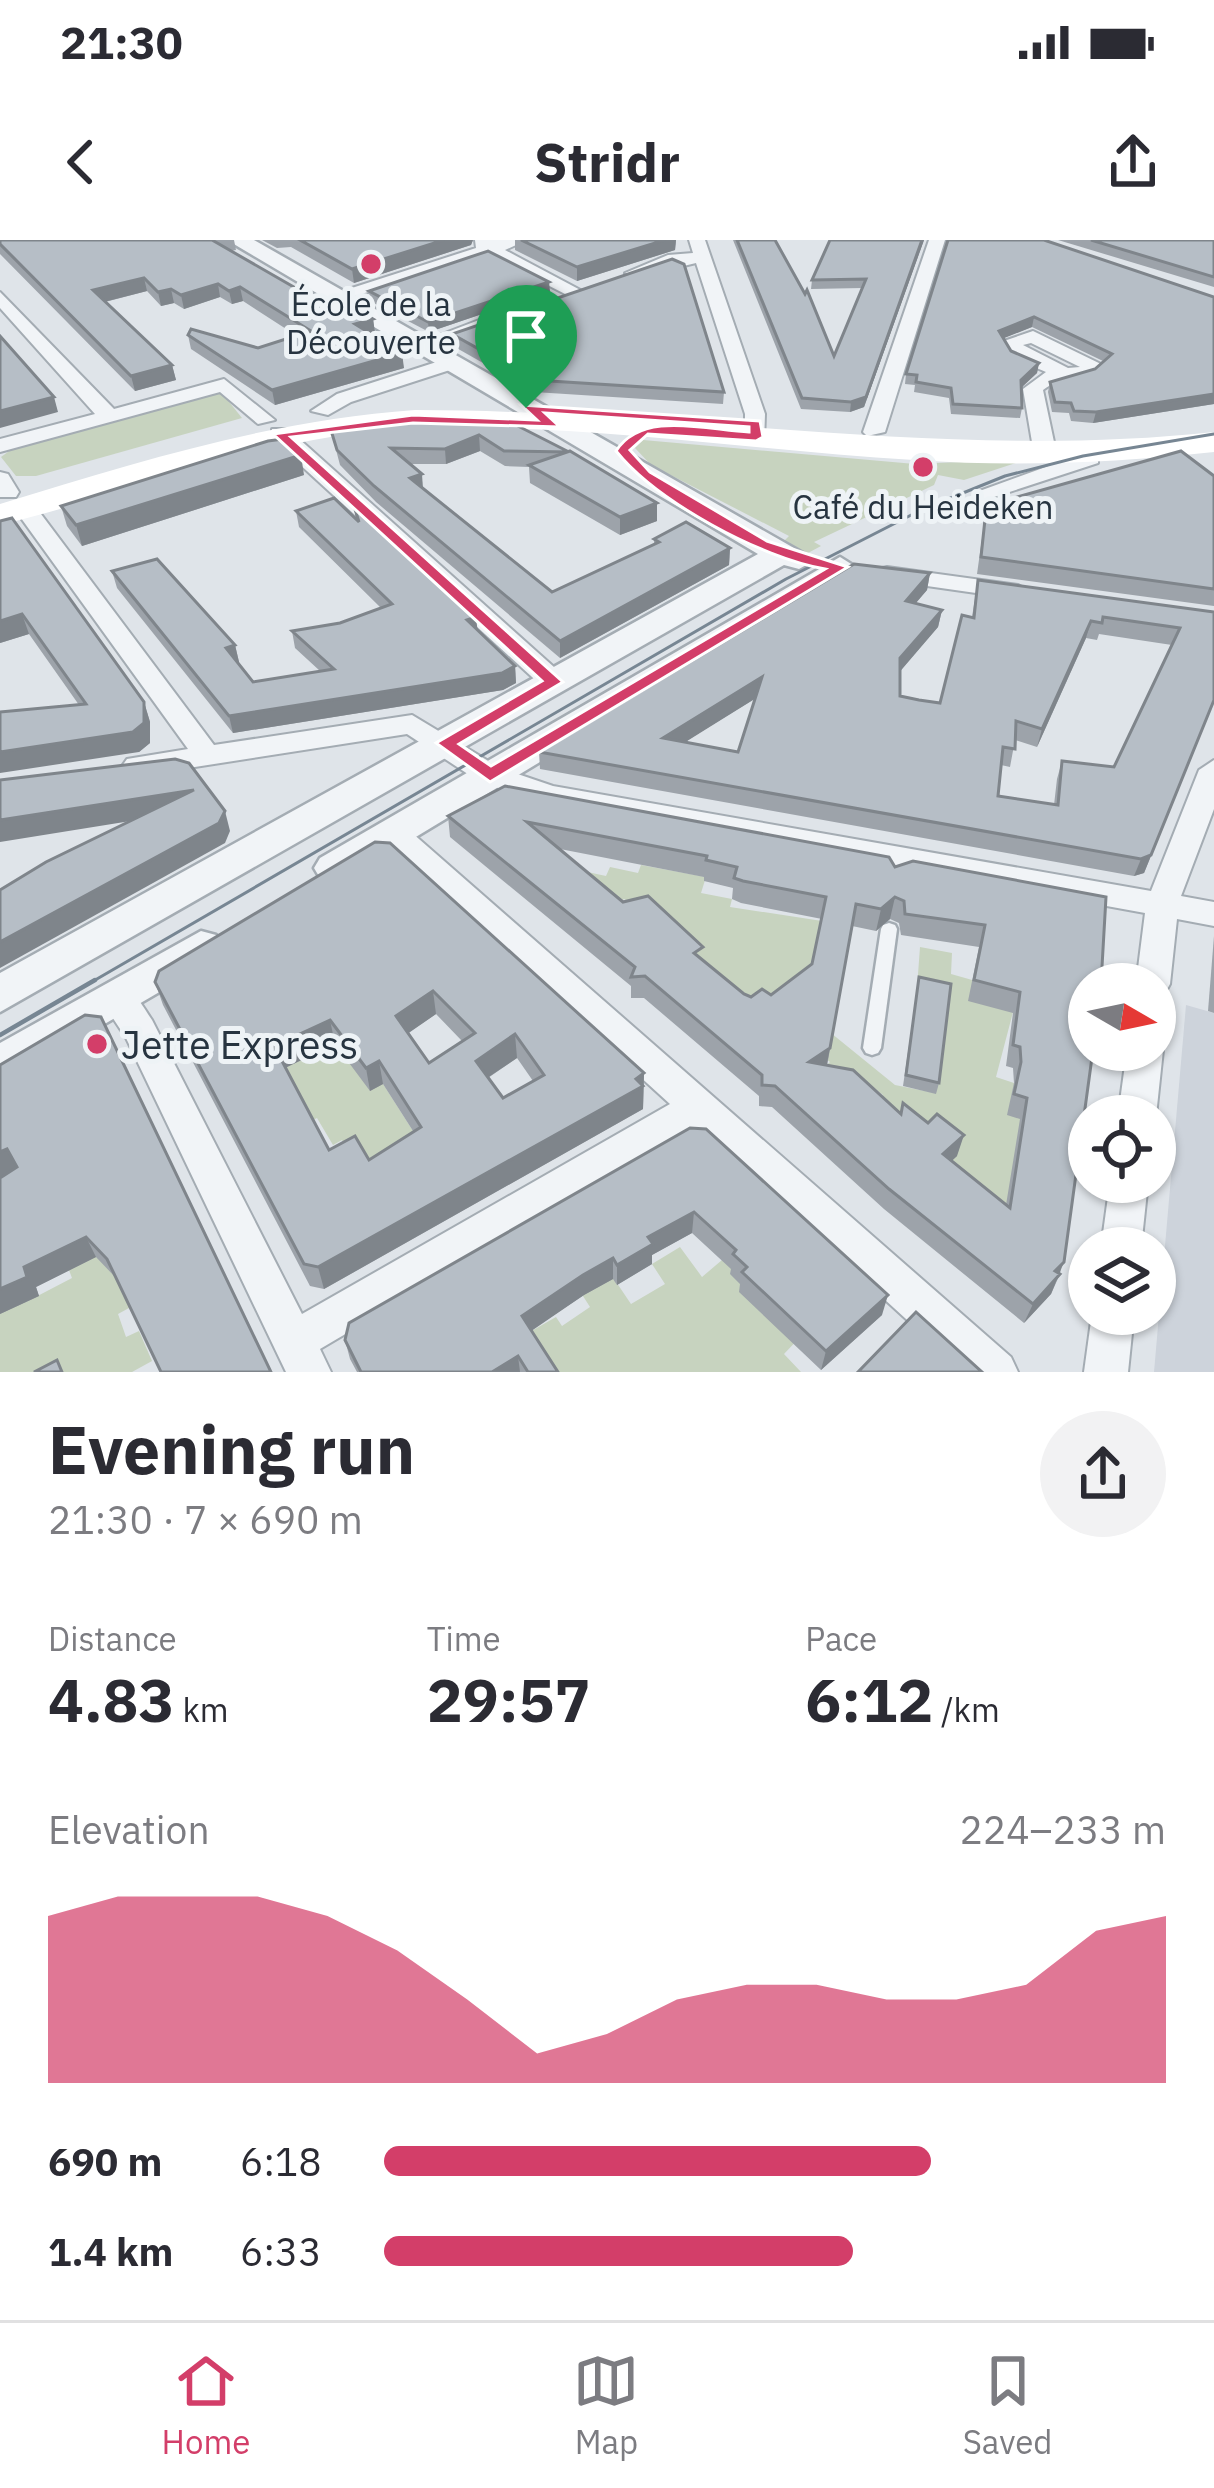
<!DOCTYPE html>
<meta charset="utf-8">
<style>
body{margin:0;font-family:"IBM Plex Sans",sans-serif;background:#f2f2f3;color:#2b2b33;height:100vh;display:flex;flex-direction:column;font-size:45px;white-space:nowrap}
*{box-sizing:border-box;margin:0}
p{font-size:39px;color:#7c7c81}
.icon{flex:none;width:66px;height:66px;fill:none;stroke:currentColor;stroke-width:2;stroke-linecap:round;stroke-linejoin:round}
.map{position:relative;height:1132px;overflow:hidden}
.panel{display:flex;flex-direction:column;background:#fff;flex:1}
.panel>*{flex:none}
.needle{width:78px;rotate:99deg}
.controls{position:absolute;left:1068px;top:723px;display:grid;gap:24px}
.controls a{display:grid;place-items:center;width:108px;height:108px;border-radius:50%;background:#fff;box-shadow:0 3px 9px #0004;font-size:60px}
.pin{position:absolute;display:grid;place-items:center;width:102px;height:102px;color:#fff;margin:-123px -51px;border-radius:50% 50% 50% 0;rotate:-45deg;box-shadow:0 0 12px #0007}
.pin .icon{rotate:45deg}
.round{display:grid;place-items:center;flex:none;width:126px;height:126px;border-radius:63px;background:#f2f2f3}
.head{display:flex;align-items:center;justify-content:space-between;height:204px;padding:0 48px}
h1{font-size:66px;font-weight:700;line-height:90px}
.figures{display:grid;grid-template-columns:repeat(3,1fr);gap:18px;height:204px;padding:12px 48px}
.figures div{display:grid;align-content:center}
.figures b{font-size:60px;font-weight:700}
.figures small{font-size:33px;font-weight:400}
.figures p{font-size:33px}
.chart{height:336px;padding:24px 48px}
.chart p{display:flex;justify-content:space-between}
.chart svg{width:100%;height:216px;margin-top:12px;fill:#d33e69;opacity:.7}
ul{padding:0 48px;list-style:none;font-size:39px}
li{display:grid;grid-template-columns:192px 144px 1fr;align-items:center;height:90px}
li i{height:30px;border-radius:15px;background:#d33e69}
.status{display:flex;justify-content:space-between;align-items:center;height:84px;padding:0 60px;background:#fff;direction:ltr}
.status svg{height:33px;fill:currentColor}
header{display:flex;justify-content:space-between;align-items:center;height:156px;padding:0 48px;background:#fff;font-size:54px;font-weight:700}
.menu{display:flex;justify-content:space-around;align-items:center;height:168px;border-top:3px solid #e1e1e2;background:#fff;font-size:33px;color:#7c7c81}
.menu a{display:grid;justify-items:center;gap:6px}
.menu .active{color:#d33e69}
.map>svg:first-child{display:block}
</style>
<div class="status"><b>21:30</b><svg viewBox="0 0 49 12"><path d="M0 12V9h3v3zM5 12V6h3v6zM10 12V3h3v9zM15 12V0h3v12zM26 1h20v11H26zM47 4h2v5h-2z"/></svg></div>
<header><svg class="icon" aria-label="back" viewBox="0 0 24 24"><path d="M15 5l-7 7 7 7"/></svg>Stridr<svg class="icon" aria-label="share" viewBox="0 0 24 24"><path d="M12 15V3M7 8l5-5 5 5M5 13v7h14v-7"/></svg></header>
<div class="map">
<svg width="1214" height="1132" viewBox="0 0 1214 1132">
<rect width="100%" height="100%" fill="#dfe4e9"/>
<!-- built -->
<polygon fill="#cdd3db" points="1186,765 1214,773 1214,1132 1154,1132"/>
<!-- green -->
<g fill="#c7d3bf">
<polygon points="213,153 222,153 242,178 36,236 16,236 1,217 12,209"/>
<polygon points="643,200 915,224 1028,219 964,240 938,235 934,245 814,302 821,306 808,313 782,303 789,296 651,225 635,208"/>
<path d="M555,625l51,11 4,-9 28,6 3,-8 65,12 -5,16 31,6 -2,8 92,14 4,108 69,56 40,8 12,-98 -30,-7 3,-41 32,6 -1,21 67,19 -22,84 18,6 14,38c-20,47 -18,80 -11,130l-142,-147 8,-9 -23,-18 -15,12 -25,-18 10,-9 -23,-17 -53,-5 -120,-136 -10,-5 -16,12z"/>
<polygon points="357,803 420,902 359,930 342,900 333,905 317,878 307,883 280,830 335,804"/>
<polygon points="37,945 124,1047 124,1057 140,1062 118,1074 126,1097 139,1091 152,1121 132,1132 0,1132 0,1041 26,1062 72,1038"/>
<polygon points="680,1007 702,1037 722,1020 803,1094 784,1114 801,1132 547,1132 521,1097 556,1077 562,1086 590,1067 574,1042 604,1024 631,1064 665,1044 652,1024"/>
</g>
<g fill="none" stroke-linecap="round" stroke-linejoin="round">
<defs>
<polygon id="service" points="889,683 895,685 897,689 881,808 878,813 872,815 866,813 863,808 881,689 883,685"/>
<g id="minor">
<polygon points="475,0 527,0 505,10 586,53 571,57 489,15 342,60 327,56 476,8"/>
<polygon points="689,0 705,0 765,174 764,202 745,197 745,174 696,23 634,38 625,33 668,15 693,13"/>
<polygon points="929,0 945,0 885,192 867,196 863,192"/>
<polygon points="0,52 114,169 224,139 275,180 258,184 220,152 0,212 0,199 95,174 0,68"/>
<polygon points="479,80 495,84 428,110 411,106"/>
<path d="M1033,91l72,35c-18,17 -43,9 -62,24l11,52 -11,6 -11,-6 -9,-53 23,-17 -35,-15 -10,-15zM1031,103l49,24 -12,1 -45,-23z"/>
<polygon points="449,118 459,124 456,128 351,162 328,175 311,171 337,154"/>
<polygon points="272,189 288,189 564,436 568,442 564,448 544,448 272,199"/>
<polygon points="1090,211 1098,213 1098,223 985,260 974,253"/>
<polygon points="0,232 8,234 19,252 16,257 0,257"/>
<polygon points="24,260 32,262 214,505 412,475 500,528 553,546 1151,651 1199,530 1214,520 1214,569 1181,656 1214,662 1214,686 1177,679 1170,744 1165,753 1155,757 1155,744 1136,744 1145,673 550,565 480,542 407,494 137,536 127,533 122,526 127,519 188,509 13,267"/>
<polygon points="887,327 1018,345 1030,352 1018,359 878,339 878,329"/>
<path d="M392,582l11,3 608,532 7,15h-54l-268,-245 -376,222 11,23h-45l-160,-334 -27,-41 5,-10c26,-8 35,14 48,33l150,294 368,-210 -289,-263 -4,-8z"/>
<polygon points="1155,799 1163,810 1156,876 1118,876 1127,810 1155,810"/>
<polygon points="1110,942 1148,942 1141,1008 1101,1008"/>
<polygon points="1092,1074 1134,1074 1128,1132 1084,1132"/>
</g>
<g id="tertiary">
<polygon points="227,0 254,0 815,320 799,329 784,325 0,772 0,733 758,314"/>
<polygon points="840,317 856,327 851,334 348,638 334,643 320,638 314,628 320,618"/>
<polygon points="201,691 216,695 223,707 216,719 0,845 0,803"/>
</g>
</defs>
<!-- service casing -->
<use href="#service" stroke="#a4acb3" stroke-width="5"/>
<!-- minor casing -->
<use href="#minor" stroke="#a4acb3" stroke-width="4"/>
<!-- tertiary casing -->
<use href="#tertiary" stroke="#a4acb3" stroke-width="5"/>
<!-- service -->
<use href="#service" fill="#f1f4f7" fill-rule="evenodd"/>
<!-- minor -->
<use href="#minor" fill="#f1f4f7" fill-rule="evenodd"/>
<!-- tertiary -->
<use href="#tertiary" fill="#f1f4f7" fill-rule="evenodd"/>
<!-- secondary -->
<path fill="#fff" fill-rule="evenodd" d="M415,170c268,0 531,51 799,22v20c-100,11 -199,15 -300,8 -166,-10 -332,-37 -499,-32 -145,6 -276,63 -415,97v-21c137,-42 271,-84 415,-94z"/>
<!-- tram-far1 -->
<polyline stroke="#778693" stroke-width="3" points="90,743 786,339 921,270 1005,236 1083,216 1214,194"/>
<!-- tram -->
<polyline stroke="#778693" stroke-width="4.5" points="0,795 95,740"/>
</g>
<!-- wall -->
<g fill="#9da3aa" fill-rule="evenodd">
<polygon points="0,0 234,0 236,10 231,11 320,62 373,79 375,93 371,94 404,128 275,165 191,109 188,95 258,108 297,96 243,61 232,64 220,57 184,69 174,63 161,66 147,51 105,62 172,125 176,140 135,151 0,14"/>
<polygon points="262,0 473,0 471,5 354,43 291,7 277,8"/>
<polygon points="515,0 676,0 675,10 577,41 515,10"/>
<polygon points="733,0 775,0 834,116 862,48 811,49 812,40 830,0 924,0 864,167 850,172 801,169"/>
<polygon points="948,0 1214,57 1214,164 1093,183 1071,181 1069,173 1052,172 1048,152 1050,142 1095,129 1103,121 1032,87 1003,98 1011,111 1039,123 1037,133 1021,147 1022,168 1020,178 951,174 949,158 914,152 915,145 905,144 906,134"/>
<polygon points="1058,0 1214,0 1214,47"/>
<polygon points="369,51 550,51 429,92 370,61"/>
<polygon points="452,94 724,152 723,164 534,152 453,106"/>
<polygon points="517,180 517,185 568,212 657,281 620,295 530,243 529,227 505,226 480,211 446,224 410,224 423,249 552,352 654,305 654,299 730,308 729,325 560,418 376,262 340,225 330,187"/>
<polygon points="304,235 82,306 67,286 61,266"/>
<polygon points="1214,236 1214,366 977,334 986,270 1014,268 1017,257"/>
<polygon points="354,266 515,426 516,443 503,450 233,493 117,348 112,331 235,405 239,422 237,423 253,442 320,431 295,408 292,391 340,383 381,368 299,287 296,271 356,280"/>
<polygon points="0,281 144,462 150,482 150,503 139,512 79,465 29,394 0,403"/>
<path d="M930,333l-3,17 -12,14 27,6 -4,17 -38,44v25l40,7 32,-86 6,-37 236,32v89l-70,172 -10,3 -594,-107 -1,-17zM1099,394l73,11 -58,122 -52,-6 -5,18 -3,26 -56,-9 3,-31 9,2 5,-27 22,7 49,-109 11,2zM756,458l-18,54 -53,-10 17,-11z"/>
<path d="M505,546l390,81 211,30 -46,377 -9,20 -27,29 -140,-114 -112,-102 -13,-1v-10l-115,-98h-13v-12l-181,-149 -2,-21zM560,609l144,28v4l29,7 -1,11 9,4 81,16 -10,45 -41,31 -20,2 -7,-3 -42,-35 -79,-57zM890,679l9,4 2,12 78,12 -11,54 45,12 -7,53 7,2 1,15 -7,32 13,4 -14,86 -55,-44 6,-5 -54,-53 -3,10 -73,-47 25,-140 24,5z"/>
<path d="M375,602l269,231 -1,36 -319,180 -14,-3 -147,-281 -8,-23zM436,774l26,27 -33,22 -21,-30zM335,804l35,47 13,-7 30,47 -44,29 -40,-10 -43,-83zM517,818l16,23 -30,17 -15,-20z"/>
<polygon points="1214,696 1214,773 1208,771"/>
<polygon points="919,737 939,843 936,854 903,846"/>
<polygon points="85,775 116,1038 96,1017 36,1047 39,1056 0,1074 0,825"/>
<polygon points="690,888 882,1075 821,1130 739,1052 740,1044 730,1034 731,1029 692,993 652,1015 652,1024 617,1045 613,1039 584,1055 531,1090 558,1132 357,1132 350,1119 345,1100"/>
</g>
<!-- shaded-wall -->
<g fill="#7f858b">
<polygon points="444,0 473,0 471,5 354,43 352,29"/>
<polygon points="665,0 676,0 675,10 577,41 577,27"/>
<polygon points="922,0 924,0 864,167 850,172 851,162"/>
<polygon points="144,38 147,51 96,64 93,50"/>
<polygon points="549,42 550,51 429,92 428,82"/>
<polygon points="218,44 220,57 184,69 181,55"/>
<polygon points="240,47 243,61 232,64 229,51"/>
<polygon points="171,49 174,63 161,66 158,52"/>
<polygon points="1034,77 1032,87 997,101 999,91"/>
<polygon points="373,79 375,93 357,99 355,84"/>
<polygon points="402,113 404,128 275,165 272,150"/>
<polygon points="1039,123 1037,133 1019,150 1021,140"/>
<polygon points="172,125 176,140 135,151 131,136"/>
<polygon points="1214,154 1214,164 1093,183 1096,172"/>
<polygon points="54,157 58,172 0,188 0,171"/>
<polygon points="479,195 480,211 446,224 445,209"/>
<polygon points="301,215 304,235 82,306 76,285"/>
<polygon points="422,234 423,249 410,238"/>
<polygon points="657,263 657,281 620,295 620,277"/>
<polygon points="730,308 729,325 560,418 560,401"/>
<polygon points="930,333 927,350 903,378 906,361"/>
<polygon points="942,370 938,387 897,435 900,418"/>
<polygon points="22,374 29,394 0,403 0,381"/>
<polygon points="476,377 478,394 467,380"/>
<polygon points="1091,381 1086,398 1037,507 1042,489"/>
<polygon points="235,405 239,422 230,425 226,408"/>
<polygon points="515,426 516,443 503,450 233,493 229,476"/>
<polygon points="762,437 761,455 663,516 663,498"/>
<polygon points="1214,461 1144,633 1134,636 1141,619"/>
<polygon points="144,462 150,482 150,503 139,512 0,533 0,512"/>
<polygon points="194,550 199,570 0,602 0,580"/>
<polygon points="225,571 230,591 225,603 0,728 0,702"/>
<polygon points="895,657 890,679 876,691 881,669"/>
<polygon points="433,751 436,774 400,799 396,776"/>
<polygon points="330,780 335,804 281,830 274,806"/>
<polygon points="515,794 517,818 478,844 476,821"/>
<polygon points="830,808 826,829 809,822"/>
<polygon points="379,821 383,844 370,851 366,828"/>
<polygon points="644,833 643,869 324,1049 318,1027"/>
<polygon points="964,895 957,916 937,935 943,914"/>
<polygon points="7,909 18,930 0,939 0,912"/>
<polygon points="694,972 692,993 652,1015 652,1024 617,1045 617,1025 648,997"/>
<polygon points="86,997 96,1017 36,1047 39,1056 0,1074 0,1049 24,1027"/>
<polygon points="613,1018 613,1039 584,1055 524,1096 522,1076 583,1035"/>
<polygon points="1064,1022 1051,1054 1024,1083 1033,1064 1055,1031"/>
<polygon points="888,1055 882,1075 821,1130 826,1111"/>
<polygon points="518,1116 520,1132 492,1132"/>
</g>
<!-- building -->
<g fill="#b6bec6" stroke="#7f858b" stroke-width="3" fill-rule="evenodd">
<polygon points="0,0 212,0 320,62 336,57 373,79 355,84 402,113 272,150 188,95 191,89 258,108 311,91 240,47 229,51 218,44 181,55 171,49 158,52 144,38 93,50 172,125 131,136 0,4"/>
<polygon points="300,0 444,0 352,29"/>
<polygon points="521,0 665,0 577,27"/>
<polygon points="737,0 775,0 805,54 807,50 834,116 866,39 812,40 830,0 922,0 866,157 851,162 802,158"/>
<polygon points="948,0 1044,0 1214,57 1214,154 1096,172 1074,171 1071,163 1055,162 1050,142 1095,129 1112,114 1034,77 999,91 1011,111 1039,123 1021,140 1022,168 953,164 951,148 916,142 917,135 906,134"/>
<polygon points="1091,0 1214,0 1214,37"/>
<polygon points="488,11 549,42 428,82 369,51"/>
<polygon points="672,19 684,24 724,152 534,140 452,94"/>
<polygon points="0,96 54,157 0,171"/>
<polygon points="428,179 517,180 512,183 569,212 504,211 479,195 445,209 391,208 422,234 410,238 552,352 659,302 654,299 686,282 730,308 560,401 374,246 337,210 330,187"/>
<polygon points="283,199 301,215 76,285 61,266 268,201"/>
<polygon points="570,211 657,263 620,277 529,225"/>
<polygon points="1181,211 1214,236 1214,349 981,317 986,270 1030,266 1017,257"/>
<polygon points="334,258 359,282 354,266 476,377 467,380 515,426 502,433 229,476 112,331 157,319 235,405 226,408 253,442 334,429 292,391 340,383 392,364 296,271"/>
<polygon points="12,278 144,462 144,483 133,492 0,512 0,472 86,464 22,374 0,381 0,281"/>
<path d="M854,324l76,9 -24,28 36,9 -42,48v38l19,4 21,3 22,-88 12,3 4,-38 236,32v88l-63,155 -10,4 -602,-107zM1103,377l77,11 -66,139 -52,-6 -4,44 -60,-9 5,-49 12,2 1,-28 26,8 49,-108 11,2zM762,437l-24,75 -75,-14z"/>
<polygon points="175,519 189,523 225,571 219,583 0,702 0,650 46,622 194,550 0,580 0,540"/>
<path d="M505,546l384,71 6,10 18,-6 193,36 -5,87h-12v66h4l-29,212 -9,9 5,3 -27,30 -144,-115 -114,-103 -13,-1v-10l-117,-99 -14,1 4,-10 -187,-151zM527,582l180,34 -1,4 31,7 -3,11 9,3 83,16 -14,67 -41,31 -9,-6 -11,8 -7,-3 -50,-41 9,-6 -55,-51 -25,6zM895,657l9,4 1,13 80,11 -11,55 46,12 -7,53 7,2 1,15 -7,32 13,4 -17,110 -67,-54 21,-19 -27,-21 -9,9 -25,-20 -2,11 -48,-44 -44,-8 21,-14 26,-144 25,5z"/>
<path d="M375,602l15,1 254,230 -8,6 7,7 -325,181 -14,-3 -149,-282 4,-11zM433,751l42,42 -46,30 -33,-47zM330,780l36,48 13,-7 42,66 -52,33 -14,-24 -26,14 -55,-104zM515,794l29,41 -41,23 -27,-37z"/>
<polygon points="919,737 951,744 939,843 906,835"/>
<polygon points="85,775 101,777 271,1132 161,1132 107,1019 86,997 24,1027 27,1037 0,1049 0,938 17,927 7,909 0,912 0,825"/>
<polygon points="690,888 706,889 888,1055 826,1111 742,1032 747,1027 733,1014 736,1010 694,972 648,997 653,1004 617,1025 613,1018 583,1035 522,1076 558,1132 528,1132 518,1116 492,1132 361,1132 345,1100 349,1083"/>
<polygon points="916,1072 982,1132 858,1132"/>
<polygon points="57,1120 62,1132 34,1132"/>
</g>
<!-- route -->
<path fill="#d33e69" stroke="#fff" stroke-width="3" fill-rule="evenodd" d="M521,165l239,16 3,16 -7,4 -108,-7 -18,16 20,22 117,69 81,26 -358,215 -54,-39 106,-62 -269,-247 140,-19 124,5zM545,173l204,14v5c-42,-2 -107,-22 -133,19 41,51 145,107 209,118l-334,197 -32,-22 104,-62 -272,-245 122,-14 147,4z"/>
<!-- markers -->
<g fill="#d33e69" stroke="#eef3f6" stroke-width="4.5">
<circle cx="371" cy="24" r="12"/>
<circle cx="923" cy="227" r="12"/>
<circle cx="97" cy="804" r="12"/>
</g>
<g text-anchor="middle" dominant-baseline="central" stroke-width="10" stroke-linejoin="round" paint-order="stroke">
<!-- far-poi labels -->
<g font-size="33" fill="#273440" stroke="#eef3f6">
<text x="371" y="63">École de la<tspan x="371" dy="38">Découverte</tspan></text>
<text x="923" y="266">Café du Heideken</text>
</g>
<!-- poi labels -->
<g font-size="39" fill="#273440" stroke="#eef3f6" text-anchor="start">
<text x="121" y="804">Jette Express</text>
</g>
</g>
</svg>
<div class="controls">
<a><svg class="needle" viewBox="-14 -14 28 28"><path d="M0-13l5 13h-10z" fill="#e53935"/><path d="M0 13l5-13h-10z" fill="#7c7c81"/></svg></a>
<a><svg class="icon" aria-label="locate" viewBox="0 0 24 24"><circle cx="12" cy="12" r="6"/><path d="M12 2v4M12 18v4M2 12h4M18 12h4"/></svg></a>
<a><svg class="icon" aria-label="layers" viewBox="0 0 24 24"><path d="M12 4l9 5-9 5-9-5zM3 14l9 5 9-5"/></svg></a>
</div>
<div class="pin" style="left:526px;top:168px;background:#1e9e55"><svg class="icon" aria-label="arrive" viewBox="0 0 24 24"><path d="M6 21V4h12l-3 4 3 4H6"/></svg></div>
</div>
<section class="panel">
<div class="head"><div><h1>Evening run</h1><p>21:30 · 7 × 690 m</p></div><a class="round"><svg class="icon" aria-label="share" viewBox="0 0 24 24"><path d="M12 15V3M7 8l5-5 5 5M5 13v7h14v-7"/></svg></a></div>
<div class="figures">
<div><p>Distance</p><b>4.83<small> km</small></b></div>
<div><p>Time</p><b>29:57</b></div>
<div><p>Pace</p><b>6:12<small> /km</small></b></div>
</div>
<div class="chart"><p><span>Elevation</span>224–233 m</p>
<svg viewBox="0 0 160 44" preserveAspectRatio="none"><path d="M0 44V10L10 6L20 6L30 6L40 10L50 17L60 27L70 38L80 34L90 27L100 24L110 24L120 27L130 27L140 24L150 13L160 10V44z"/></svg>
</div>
<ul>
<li><b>690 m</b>6:18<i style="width:70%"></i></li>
<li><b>1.4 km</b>6:33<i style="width:60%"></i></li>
</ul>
</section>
<nav class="menu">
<a class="active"><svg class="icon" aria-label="home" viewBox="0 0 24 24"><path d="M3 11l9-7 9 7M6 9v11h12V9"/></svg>Home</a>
<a><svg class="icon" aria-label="map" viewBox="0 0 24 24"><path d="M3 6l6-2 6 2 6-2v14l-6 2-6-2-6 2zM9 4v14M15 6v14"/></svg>Map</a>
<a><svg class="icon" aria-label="saved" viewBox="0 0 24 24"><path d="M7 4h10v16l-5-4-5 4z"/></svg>Saved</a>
</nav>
